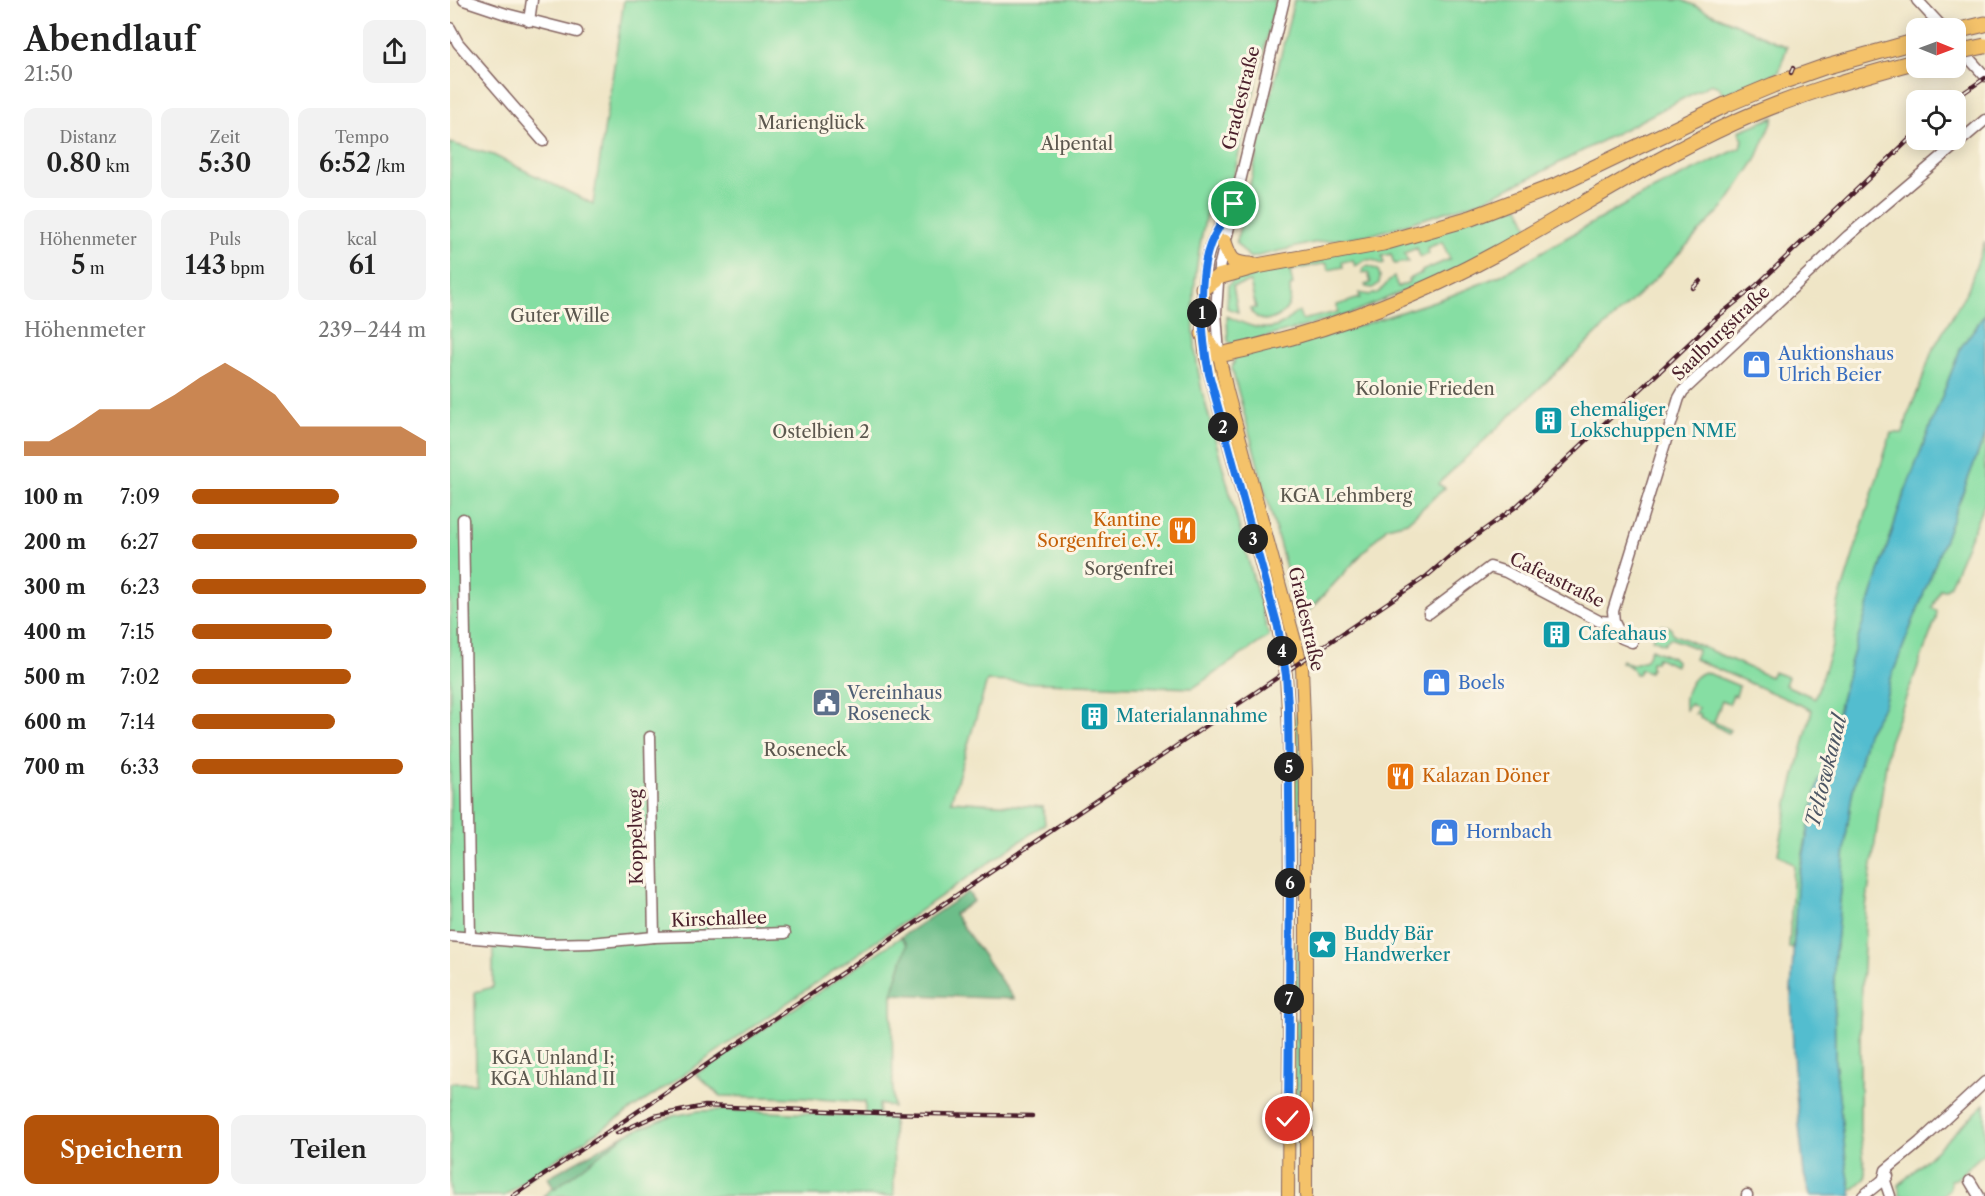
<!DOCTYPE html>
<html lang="de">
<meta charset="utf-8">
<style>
body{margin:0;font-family:"Libre Caslon Text",serif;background:#f2f2f2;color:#222;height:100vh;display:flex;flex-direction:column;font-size:22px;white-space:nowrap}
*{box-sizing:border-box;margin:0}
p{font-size:20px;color:#767676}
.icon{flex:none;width:33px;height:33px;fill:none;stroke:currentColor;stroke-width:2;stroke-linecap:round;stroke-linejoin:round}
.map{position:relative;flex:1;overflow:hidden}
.drawer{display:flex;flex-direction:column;background:#fff;width:450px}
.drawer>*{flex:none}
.needle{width:39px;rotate:91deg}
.buttons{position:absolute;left:1456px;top:18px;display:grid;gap:12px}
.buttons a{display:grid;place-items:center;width:60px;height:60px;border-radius:12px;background:#fff;box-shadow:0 3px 15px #0003;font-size:30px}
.pin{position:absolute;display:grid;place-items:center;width:51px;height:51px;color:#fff;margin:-26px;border:3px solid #fff;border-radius:50%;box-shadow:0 2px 6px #0007}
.km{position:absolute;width:30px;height:30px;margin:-15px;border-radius:50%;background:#222;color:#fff;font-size:16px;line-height:30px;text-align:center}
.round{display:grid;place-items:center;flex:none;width:63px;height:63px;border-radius:12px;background:#f2f2f2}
.head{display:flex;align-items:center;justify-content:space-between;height:102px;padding:0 24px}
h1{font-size:33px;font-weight:600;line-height:45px}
.figures{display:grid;grid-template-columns:repeat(3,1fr);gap:9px;height:102px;padding:6px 24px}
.figures div{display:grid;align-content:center;border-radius:12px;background:#f2f2f2;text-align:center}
.figures b{font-size:26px;font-weight:600}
.figures small{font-size:16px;font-weight:400}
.figures p{font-size:16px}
.chart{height:168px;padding:12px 24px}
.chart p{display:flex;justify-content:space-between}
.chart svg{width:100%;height:108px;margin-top:6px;fill:#b45309;opacity:.7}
.action{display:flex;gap:12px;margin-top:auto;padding:12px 24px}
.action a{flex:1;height:69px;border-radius:12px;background:#b45309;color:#fff;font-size:24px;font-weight:600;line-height:69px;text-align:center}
.action a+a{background:#f2f2f2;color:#222}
ul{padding:0 24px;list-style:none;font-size:20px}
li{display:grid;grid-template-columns:96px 72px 1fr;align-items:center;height:45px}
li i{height:15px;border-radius:8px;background:#b45309}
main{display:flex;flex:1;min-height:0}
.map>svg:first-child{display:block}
</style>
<main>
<section class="drawer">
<div class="head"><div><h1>Abendlauf</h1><p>21:50</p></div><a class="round"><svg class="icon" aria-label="share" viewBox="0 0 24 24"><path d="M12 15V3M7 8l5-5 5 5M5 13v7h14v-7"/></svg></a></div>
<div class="figures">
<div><p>Distanz</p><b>0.80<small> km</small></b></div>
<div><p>Zeit</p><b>5:30</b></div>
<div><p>Tempo</p><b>6:52<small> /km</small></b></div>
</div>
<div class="figures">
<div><p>Höhenmeter</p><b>5<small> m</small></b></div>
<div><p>Puls</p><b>143<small> bpm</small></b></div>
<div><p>kcal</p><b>61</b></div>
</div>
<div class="chart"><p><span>Höhenmeter</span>239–244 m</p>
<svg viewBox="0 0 160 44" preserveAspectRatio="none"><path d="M0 44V38L10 38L20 32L30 25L40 25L50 25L60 19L70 12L80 6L90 12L100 19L110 32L120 32L130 32L140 32L150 32L160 38V44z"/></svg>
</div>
<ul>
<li><b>100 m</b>7:09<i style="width:63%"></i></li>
<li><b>200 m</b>6:27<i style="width:96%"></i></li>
<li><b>300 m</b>6:23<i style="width:100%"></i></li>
<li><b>400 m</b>7:15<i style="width:60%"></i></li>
<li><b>500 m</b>7:02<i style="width:68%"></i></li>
<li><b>600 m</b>7:14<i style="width:61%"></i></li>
<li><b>700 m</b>6:33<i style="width:90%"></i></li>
</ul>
<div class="action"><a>Speichern</a><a>Teilen</a></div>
</section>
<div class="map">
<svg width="1535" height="1196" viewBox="0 0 1535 1196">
<rect width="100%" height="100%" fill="#fcf5e5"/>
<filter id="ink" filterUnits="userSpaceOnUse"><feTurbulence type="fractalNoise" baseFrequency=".0167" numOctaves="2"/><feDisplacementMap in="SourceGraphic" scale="12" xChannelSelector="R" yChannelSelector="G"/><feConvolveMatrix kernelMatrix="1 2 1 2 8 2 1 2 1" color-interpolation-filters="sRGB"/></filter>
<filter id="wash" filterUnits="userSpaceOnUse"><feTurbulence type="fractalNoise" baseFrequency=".008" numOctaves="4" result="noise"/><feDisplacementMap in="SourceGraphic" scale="24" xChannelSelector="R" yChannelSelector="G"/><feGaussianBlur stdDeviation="1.35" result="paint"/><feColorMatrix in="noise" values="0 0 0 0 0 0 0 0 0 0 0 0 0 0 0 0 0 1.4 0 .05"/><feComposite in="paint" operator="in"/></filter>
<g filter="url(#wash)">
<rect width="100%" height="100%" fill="#efe5c6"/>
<!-- green -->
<g fill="#86dea3" stroke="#687e67" stroke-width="1.5">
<path d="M174,0h652l-47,195 -8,5 -11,-2c-17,69 -23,124 -8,193l67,245 -76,52 -206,-7 -36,120 92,6 2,17 -379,263 -122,80 -40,29h-54v-113h26l-1,-91 18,-5v-41l-43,-8v-795l43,12 100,49z"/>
<polygon points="844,0 1232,0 1337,47 1329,72 1273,95 1269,87 1261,84 1086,175 1028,202 924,234 863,243 800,258 786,243"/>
<polygon points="1324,117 1306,160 1277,203 1204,280 988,484 995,488 957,522 937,527 855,615 849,616 782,369 785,357 893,331 1000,296 1049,276 1192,195 1290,148 1293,140 1289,131"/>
<path d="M1069,206l10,23 -71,39 -108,46 -117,32 -5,-5 -1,-25c17,8 38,19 57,7 6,-4 8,-9 15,-11l3,8 36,-8 -1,-7 23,-7 -1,-5c23,6 20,-5 35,-16l4,10 11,-5 -1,-3 14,-6v-2l28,-12 -8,-17 -15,6 2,6 -9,3 -3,-9 -13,5 4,9 -14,2 -3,-10 -9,2 2,7 -3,1c-11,-7 -17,-5 -26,3l-2,-7 -11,2 1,5 -14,3 -3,-7 -36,8 3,14 -3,1c0,5 1,10 0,15 -5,18 -30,28 -40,8l6,-1 -6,-26 -17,4 5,26 -11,-4 1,-23 10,-9z"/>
<polygon points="1535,241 1535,314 1511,347 1452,500 1400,664 1373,775 1369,779 1349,872 1343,948 1339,948 1344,865 1328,854 1338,803 1362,710 1244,659 1248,649 1220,638 1214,644 1202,639 1210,625 1220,627 1223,634 1320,677 1323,672 1338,677 1335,685 1365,698 1382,646 1388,604 1441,433 1453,433 1459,412 1469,388 1482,351 1518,289"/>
<polygon points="918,266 928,270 930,276 929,283 923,288 916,287 915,285 921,283 918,272 912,273 914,268"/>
<polygon points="1535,435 1535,502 1499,587 1494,590 1490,589 1482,608 1487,611 1486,619 1439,742 1416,908 1410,1023 1410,1132 1416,1178 1401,1191 1397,1169 1385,1061 1384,964 1396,837 1402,794 1417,733 1434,705 1441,678"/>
<polygon points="1201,649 1220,657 1221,656 1226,661 1225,666 1207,657 1205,662 1201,662 1201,668 1199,672 1191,669 1188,674 1185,674 1182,668 1171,662 1172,660 1181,665 1196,660"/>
<path d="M1255,672l34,14 -3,10 -3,-1 -4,9 -7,-3 -8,21 16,8 -2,3 -28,-16v-3h-5l3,-6 -8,-4 -4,6c-5,-13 5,-35 19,-38z"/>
<polygon points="846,713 849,713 850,760 846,765 844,719"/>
<polygon points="847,778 850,779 850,829 849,833 846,835 845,781"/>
<polygon points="848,846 850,847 850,894 847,894"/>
<polygon points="451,937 457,945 442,995 443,1107 429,1104 429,1116 443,1116 444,1196 93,1196 178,1133 223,1116 249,1111 273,1110 415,1116 415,1102 351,1098 270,1096 246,1074"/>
<polygon points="848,943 850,1001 845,1004 845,945"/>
<polygon points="845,1019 850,1022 849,1109 844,1086"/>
<polygon points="1535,1104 1535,1152 1506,1179 1500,1180 1501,1183 1499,1189 1492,1196 1450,1196 1449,1185"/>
</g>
<!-- forest -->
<g fill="#6cbd89" stroke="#5b6e5a" stroke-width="1.5">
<polygon points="518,892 524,901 504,914 564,999 442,994 457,945 451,937"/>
<polygon points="178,1133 104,1189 98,1177"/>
</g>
<!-- water -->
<polygon fill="#53bdcf" stroke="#4e6e7d" stroke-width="1.5" points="1535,314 1535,435 1441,678 1434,705 1417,733 1402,794 1396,837 1384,964 1385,1061 1397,1169 1402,1196 1360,1196 1354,1174 1344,1074 1341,992 1347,886 1369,779 1373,775 1400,664 1452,500 1511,347"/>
</g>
<g filter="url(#ink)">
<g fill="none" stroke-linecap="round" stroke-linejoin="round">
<defs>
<g id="minor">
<polyline points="14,0 56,14 127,32"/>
<polyline points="1467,0 1493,28"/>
<polyline points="79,21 82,0"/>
<polyline points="0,28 8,43 93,141"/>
<polyline points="1506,44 1535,76"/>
<path d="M753,288c3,-34 7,-47 26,-76"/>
<polyline points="769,355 766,312 769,268 834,0"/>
<polyline points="13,519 20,938"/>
<polyline points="979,613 1040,567 1056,572 1149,621 1164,622"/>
<polyline points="1182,642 1172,638 1164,622 1163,611 1229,398 1233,391 1398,236 1535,120"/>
<polyline points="200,737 204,937"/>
<polyline points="0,936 96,944 140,943 204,937 335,933"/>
<polyline points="1434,1178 1436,1170 1470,1142 1535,1082"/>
<polyline points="1434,1178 1440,1196"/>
<polyline points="1520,1181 1529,1196"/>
<polyline points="1297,1196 1297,1195"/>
<polyline points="1413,1196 1438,1176"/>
</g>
<g id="major">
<polyline points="753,288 753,334 756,358 828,627 836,675 839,730 840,892 838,1196"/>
<polyline points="769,355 777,391 852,667 856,772 856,1196"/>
</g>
<g id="highway">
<polyline points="1506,31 1535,24"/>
<path d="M774,242c6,18 8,22 27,23"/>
<polyline points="753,288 768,277 807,266 933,243 1021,218 1110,184 1275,105 1323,85 1374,67 1467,41"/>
<path d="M753,334l8,14 8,7c96,-20 190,-54 276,-101 79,-43 155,-93 238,-131 59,-27 121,-45 184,-62"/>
</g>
</defs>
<!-- minor casing -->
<use href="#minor" stroke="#846461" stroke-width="13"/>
<!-- major casing -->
<use href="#major" stroke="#846461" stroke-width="14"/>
<!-- highway casing -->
<use href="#highway" stroke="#846461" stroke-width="17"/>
<!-- minor -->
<use href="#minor" stroke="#fff" stroke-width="10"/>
<!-- major -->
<use href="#major" stroke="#f4c26a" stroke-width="12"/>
<!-- highway -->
<use href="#highway" stroke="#f4c26a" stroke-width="15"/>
<defs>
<g id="rail">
<polyline points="1341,73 1343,68"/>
<polyline points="1503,100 1535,78"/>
<polyline points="1243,288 1250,281"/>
<polyline points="167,1133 205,1116 255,1106 429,1113 582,1116"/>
<polyline points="63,1196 977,576 1013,545 1067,506 1266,318 1307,285 1467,132"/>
</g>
</defs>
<!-- rail casing -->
<use href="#rail" stroke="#4a1f2b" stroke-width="4.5"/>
<!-- rail -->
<use href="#rail" stroke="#fcf5e5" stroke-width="2" stroke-dasharray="7" stroke-linecap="butt"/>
<defs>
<polyline id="highway-bridge" points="1506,52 1535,46"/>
</defs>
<!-- highway-bridge casing -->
<use href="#highway-bridge" stroke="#846461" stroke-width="17" stroke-linecap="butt"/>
<!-- highway-bridge -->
<use href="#highway-bridge" stroke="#f4c26a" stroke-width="15"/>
</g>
</g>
<g fill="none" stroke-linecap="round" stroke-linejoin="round" filter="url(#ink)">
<defs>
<path id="route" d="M784,204c-9,13 -18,26 -24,41 -13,34 -8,94 -1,129l69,253 8,48 2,31 2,177 -2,236"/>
</defs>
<!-- route casing -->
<use href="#route" stroke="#fff" stroke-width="12"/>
<!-- route -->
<use href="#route" stroke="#1a73e8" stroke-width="8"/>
</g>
<!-- icons -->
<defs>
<symbol id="shop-square" viewBox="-11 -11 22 22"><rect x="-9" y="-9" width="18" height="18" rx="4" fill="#3f7fe0" stroke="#fcf5e5"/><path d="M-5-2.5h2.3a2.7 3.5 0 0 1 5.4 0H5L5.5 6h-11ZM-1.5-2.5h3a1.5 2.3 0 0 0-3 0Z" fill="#fff"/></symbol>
<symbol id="building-square" viewBox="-11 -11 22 22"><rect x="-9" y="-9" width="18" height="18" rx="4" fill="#0f9aa8" stroke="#fcf5e5"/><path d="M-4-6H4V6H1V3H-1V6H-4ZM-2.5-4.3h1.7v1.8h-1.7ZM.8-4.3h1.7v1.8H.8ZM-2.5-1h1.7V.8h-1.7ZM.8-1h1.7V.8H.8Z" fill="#fff"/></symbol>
<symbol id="restaurant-square" viewBox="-11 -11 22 22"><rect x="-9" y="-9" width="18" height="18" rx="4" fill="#e8710a" stroke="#fcf5e5"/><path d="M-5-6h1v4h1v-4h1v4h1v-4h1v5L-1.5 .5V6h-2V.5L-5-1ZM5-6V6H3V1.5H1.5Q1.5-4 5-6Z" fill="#fff"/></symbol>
<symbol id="civic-square" viewBox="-11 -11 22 22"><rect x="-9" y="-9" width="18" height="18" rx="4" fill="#5c6f8a" stroke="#fcf5e5"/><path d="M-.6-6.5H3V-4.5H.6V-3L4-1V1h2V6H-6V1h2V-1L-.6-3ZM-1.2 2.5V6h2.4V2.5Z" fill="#fff"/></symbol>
<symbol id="sight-square" viewBox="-11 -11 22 22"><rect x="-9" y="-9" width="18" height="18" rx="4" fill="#0f9aa8" stroke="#fcf5e5"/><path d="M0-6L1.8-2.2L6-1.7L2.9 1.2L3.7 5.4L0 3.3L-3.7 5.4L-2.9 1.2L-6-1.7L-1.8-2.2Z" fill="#fff"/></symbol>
</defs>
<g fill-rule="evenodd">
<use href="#shop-square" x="1290" y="348" width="33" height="33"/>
<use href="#building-square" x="1082" y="404" width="33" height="33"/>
<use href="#restaurant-square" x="716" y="514" width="33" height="33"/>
<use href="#building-square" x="1090" y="618" width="33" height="33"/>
<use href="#shop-square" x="970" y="666" width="33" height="33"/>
<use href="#civic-square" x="360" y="686" width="33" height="33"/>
<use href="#building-square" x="628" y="700" width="33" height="33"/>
<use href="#restaurant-square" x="934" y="760" width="33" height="33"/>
<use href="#shop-square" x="978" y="816" width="33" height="33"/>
<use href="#sight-square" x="856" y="928" width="33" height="33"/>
</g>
<g text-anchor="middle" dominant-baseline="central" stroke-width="6" stroke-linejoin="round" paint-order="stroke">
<!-- street labels -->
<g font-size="18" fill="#4a1f2b" stroke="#fcf5e5">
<text transform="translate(791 98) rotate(-76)">Gradestraße</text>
<text transform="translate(1271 333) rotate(-44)">Saalburgstraße</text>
<text transform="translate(1107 580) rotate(26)">Cafeastraße</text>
<text transform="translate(856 619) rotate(77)">Gradestraße</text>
<text transform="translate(186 837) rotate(-91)">Koppelweg</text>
<text transform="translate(269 919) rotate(-2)">Kirschallee</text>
</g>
<!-- park labels -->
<g font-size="18" fill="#5c584f" stroke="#fcf5e5">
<text x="361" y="123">Marienglück</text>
<text x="627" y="144">Alpental</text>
<text x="110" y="316">Guter Wille</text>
<text x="975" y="389">Kolonie Frieden</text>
<text x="371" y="432">Ostelbien 2</text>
<text x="896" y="496">KGA Lehmberg</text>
<text x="679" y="569">Sorgenfrei</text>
<text x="355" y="750">Roseneck</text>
<text x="103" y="1058">KGA Unland I;<tspan x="103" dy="21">KGA Uhland II</tspan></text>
</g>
<!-- shop labels -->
<g font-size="18" fill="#366cbe" stroke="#fcf5e5" text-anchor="start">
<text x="1328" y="354">Auktionshaus<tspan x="1328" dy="21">Ulrich Beier</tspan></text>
<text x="1008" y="683">Boels</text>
<text x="1016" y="832">Hornbach</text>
</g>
<!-- culture labels -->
<g font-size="18" fill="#0d838f" stroke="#fcf5e5" text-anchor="start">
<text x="1120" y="410">ehemaliger<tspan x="1120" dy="21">Lokschuppen NME</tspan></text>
<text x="1128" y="634">Cafeahaus</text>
<text x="666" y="716">Materialannahme</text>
<text x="894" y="934">Buddy Bär<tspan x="894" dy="21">Handwerker</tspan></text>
</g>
<!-- food labels -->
<g font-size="18" fill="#c56008" stroke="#fcf5e5" text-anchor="end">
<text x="711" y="520">Kantine<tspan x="711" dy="21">Sorgenfrei e.V.</tspan></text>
<text x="972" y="776" text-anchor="start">Kalazan Döner</text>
</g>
<!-- service labels -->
<g font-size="18" fill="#4e5e75" stroke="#fcf5e5" text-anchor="start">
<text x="397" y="693">Vereinhaus<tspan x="397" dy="21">Roseneck</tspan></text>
</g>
<!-- water labels -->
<g font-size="20" font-style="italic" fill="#4d5664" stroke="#fcf5e5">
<text transform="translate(1376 771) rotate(-76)">Teltowkanal</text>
</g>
</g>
</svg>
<div class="buttons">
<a><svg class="needle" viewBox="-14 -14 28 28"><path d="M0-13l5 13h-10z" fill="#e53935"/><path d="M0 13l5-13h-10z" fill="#767676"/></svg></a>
<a><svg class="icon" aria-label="locate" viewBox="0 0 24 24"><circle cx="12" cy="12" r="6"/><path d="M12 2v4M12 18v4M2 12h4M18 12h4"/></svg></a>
</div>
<div class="pin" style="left:784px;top:204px;background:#1e9e55"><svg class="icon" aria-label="arrive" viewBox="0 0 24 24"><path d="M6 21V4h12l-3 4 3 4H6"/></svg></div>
<div class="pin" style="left:838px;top:1119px;background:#d93025"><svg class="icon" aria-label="check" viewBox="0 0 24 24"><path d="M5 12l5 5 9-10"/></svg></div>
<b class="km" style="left:752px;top:313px">1</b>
<b class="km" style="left:773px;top:427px">2</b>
<b class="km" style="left:803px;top:539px">3</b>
<b class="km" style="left:832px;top:651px">4</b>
<b class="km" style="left:839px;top:767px">5</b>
<b class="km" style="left:840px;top:883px">6</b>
<b class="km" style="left:839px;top:999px">7</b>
</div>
</main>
